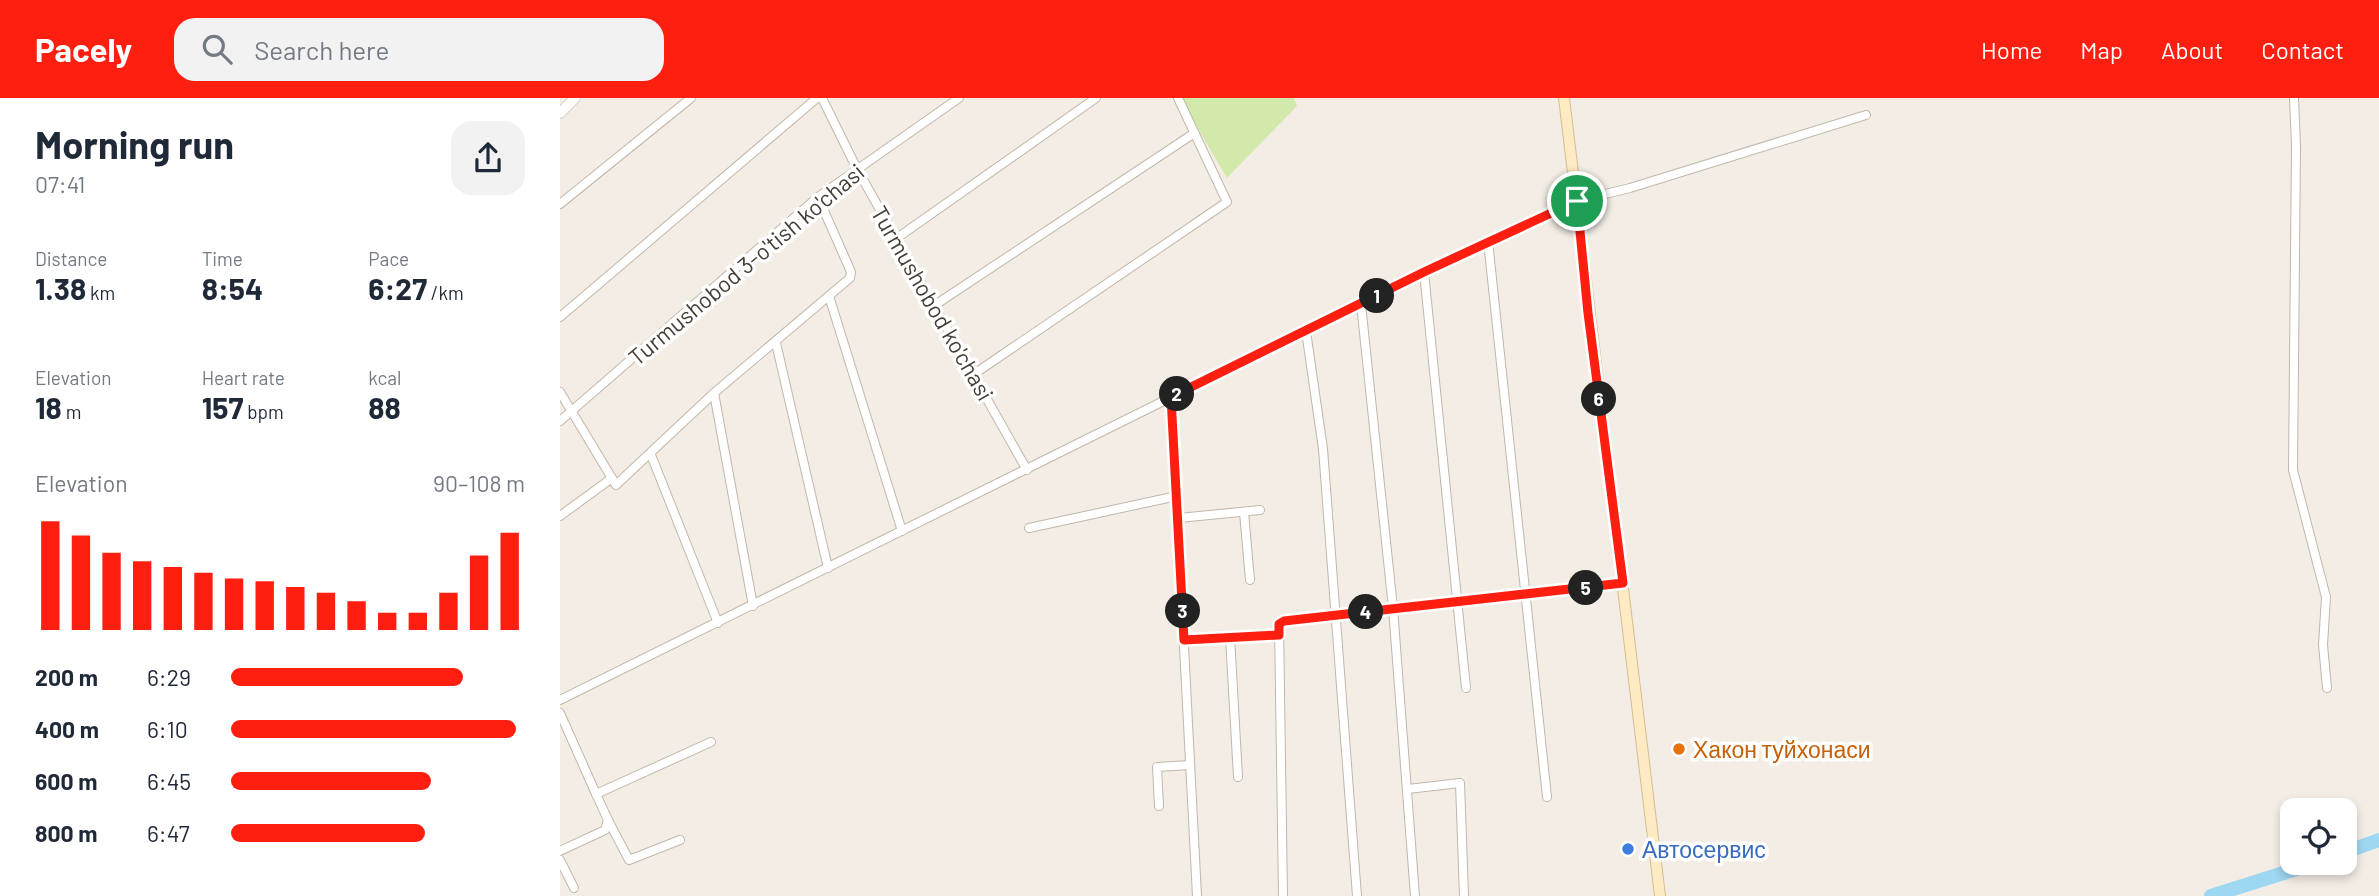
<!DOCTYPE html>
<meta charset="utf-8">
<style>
body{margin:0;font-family:Barlow,sans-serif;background:#f2f2f3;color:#1f2937;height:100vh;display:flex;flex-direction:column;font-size:26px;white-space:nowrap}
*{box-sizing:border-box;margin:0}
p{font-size:23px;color:#747a83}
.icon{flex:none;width:38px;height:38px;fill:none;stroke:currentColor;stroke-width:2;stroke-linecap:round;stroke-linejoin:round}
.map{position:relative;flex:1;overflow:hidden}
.drawer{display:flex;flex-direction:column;background:#fff;width:560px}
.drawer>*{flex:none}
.fabs{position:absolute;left:1720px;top:700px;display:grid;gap:14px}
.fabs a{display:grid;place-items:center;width:77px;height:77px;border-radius:14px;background:#fff;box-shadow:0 4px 10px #0003;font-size:35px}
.pin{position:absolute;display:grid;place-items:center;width:60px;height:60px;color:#fff;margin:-30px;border:4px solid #fff;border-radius:50%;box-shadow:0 2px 7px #0007}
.km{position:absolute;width:35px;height:35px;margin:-18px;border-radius:50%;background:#222;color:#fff;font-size:19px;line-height:35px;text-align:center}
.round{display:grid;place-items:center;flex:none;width:74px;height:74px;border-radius:21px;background:#f2f2f3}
.headline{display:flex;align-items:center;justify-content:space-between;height:119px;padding:0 35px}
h1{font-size:38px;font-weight:700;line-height:52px}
.figures{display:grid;grid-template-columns:repeat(3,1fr);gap:10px;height:119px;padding:7px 35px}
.figures div{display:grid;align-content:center}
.figures b{font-size:30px;font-weight:700}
.figures small{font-size:19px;font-weight:400}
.figures p{font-size:19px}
.chart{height:196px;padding:14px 35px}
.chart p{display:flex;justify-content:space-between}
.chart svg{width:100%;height:126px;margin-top:7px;stroke:#ff1f10;stroke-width:6}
ul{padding:0 35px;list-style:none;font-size:23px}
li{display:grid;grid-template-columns:112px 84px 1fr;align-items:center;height:52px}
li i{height:18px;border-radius:9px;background:#ff1f10}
header{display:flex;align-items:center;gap:42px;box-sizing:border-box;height:98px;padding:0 35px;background:#ff1f10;color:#fff}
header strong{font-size:33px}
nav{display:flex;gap:38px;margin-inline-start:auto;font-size:24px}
.search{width:490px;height:63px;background:#f2f2f3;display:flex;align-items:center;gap:18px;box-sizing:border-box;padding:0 24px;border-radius:21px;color:#747a83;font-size:26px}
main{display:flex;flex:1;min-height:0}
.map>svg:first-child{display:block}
</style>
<header>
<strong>Pacely</strong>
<div class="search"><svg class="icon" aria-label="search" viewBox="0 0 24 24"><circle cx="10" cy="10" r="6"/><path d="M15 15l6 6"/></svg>Search here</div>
<nav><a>Home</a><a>Map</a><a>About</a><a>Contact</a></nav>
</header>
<main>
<section class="drawer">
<div class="headline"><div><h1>Morning run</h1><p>07:41</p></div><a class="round"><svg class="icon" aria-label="share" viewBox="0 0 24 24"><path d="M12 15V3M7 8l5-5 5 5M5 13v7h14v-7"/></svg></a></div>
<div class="figures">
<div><p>Distance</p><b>1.38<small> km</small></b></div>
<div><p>Time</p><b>8:54</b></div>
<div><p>Pace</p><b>6:27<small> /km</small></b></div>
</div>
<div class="figures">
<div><p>Elevation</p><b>18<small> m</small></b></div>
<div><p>Heart rate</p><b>157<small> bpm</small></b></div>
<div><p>kcal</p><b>88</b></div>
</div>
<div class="chart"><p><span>Elevation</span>90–108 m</p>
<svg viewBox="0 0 160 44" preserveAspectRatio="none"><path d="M5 44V6M15 44V11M25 44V17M35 44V20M45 44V22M55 44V24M65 44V26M75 44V27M85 44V29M95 44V31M105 44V34M115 44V38M125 44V38M135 44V31M145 44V18M155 44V10"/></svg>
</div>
<ul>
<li><b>200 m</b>6:29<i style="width:79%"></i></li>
<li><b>400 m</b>6:10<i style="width:97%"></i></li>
<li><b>600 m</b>6:45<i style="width:68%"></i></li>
<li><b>800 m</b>6:47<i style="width:66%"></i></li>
</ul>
</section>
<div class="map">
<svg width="1819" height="798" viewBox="0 0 1819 798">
<rect width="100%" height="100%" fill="#f3ede5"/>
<!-- green -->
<polygon fill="#d3e9ac" points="620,0 734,0 737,8 667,80"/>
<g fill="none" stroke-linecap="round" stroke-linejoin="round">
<!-- river -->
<g stroke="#9ed7f2" stroke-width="14">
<polyline points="1785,754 1819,742"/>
<polyline points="1651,798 1755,765"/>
</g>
<defs>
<g id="minor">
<polyline points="262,0 297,71 467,372"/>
<polyline points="1734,0 1736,48 1733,372 1766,499 1763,547 1767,590"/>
<polyline points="0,106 131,0"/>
<polyline points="337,140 536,0"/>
<polyline points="928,143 987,699"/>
<polyline points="864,174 906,590"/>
<polyline points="269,198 342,433"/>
<polyline points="801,206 833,510 855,798"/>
<polyline points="375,207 633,36"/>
<polyline points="0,219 257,0"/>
<polyline points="746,233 763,351 797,798"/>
<polyline points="216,245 268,470"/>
<polyline points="414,276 667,104 618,0"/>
<polyline points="0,294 56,387 154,295 290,180 291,174 258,99"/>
<polyline points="154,295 193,508"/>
<polyline points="611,299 637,798"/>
<polyline points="0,323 258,99 399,0"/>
<polyline points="91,357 158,525"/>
<polyline points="684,414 690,482"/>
<polyline points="0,418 52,380"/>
<polyline points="619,420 700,412"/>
<polyline points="469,430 617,398"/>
<polyline points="670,539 678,679"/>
<polyline points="624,542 719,537"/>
<polyline points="0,602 864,174 1017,103 1070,90 1306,17"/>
<polyline points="0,615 36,696 151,644"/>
<polyline points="848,691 900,685 904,798"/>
<polyline points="599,708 597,669 630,667"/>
<polyline points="48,722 69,762 120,742"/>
<polyline points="0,753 45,732 48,722 36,696"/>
<polyline points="0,762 14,790"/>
<polyline points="723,798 719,526 725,523 1063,485"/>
</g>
<polyline id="tertiary" points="0,15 15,0"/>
<polyline id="secondary" points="1004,0 1100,798"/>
</defs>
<!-- minor casing -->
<use href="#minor" stroke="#c2b7aa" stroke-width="10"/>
<!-- tertiary casing -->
<use href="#tertiary" stroke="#c2b7aa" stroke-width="11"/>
<!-- secondary casing -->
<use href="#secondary" stroke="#d5be93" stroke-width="12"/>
<!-- minor -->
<use href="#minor" stroke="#fff" stroke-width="8"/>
<!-- tertiary -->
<use href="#tertiary" stroke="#fff" stroke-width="10"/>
<!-- secondary -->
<use href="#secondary" stroke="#ffebc3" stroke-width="10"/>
</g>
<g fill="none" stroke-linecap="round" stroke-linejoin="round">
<defs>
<polygon id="route" points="1017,103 1028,215 1063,485 724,523 719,526 719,537 624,542 611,299 864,174"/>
</defs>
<!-- route casing -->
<use href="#route" stroke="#fff" stroke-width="14"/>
<!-- route -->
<use href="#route" stroke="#ff1f10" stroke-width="9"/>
</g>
<!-- markers -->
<circle fill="#e8710a" stroke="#fff" stroke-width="2.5" cx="1119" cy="651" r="7"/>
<circle fill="#3f7fe0" stroke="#fff" stroke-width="2.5" cx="1068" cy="751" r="7"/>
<g text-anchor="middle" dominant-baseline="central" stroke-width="7" stroke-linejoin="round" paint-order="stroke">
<!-- street labels -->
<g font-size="23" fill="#453d34" stroke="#fff">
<text transform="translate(186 166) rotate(-40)">Turmushobod 3-o'tish ko'chasi</text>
<text transform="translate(373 205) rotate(60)">Turmushobod ko'chasi</text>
</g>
<!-- food labels -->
<g font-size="23" fill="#c56008" stroke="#fff" text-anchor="start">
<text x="1133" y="651">Хакон туйхонаси</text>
</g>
<!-- shop labels -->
<g font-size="23" fill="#366cbe" stroke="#fff" text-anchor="start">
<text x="1082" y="751">Автосервис</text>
</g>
</g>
</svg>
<div class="fabs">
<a><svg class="icon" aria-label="locate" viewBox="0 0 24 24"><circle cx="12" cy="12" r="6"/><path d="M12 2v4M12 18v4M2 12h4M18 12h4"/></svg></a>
</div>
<div class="pin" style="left:1017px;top:103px;background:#1e9e55"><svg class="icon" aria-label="arrive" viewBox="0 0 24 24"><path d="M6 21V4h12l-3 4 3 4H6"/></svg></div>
<b class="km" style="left:817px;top:198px">1</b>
<b class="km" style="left:617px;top:296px">2</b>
<b class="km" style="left:623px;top:513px">3</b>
<b class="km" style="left:806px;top:514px">4</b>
<b class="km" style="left:1026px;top:490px">5</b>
<b class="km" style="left:1039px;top:301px">6</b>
</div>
</main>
